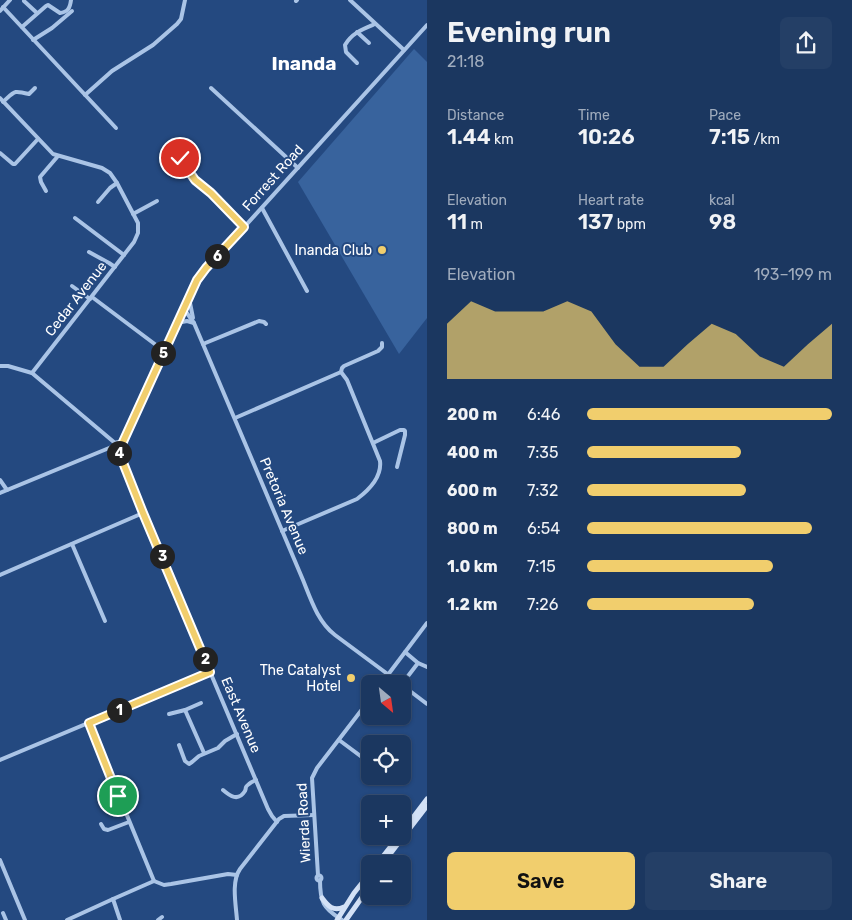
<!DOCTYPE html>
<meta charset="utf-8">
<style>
body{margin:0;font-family:Rubik,sans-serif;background:#243f66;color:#f1f3f6;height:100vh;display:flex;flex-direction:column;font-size:19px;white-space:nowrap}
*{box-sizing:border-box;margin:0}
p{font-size:16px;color:#a0acbd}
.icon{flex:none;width:28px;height:28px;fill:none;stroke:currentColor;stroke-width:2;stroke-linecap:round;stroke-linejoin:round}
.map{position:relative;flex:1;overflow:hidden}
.details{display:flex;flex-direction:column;background:#1b3760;width:425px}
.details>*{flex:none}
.needle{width:32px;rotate:151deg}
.buttons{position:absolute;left:361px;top:675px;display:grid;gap:10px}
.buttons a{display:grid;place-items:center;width:50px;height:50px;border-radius:8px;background:#1b3760;box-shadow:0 1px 4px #0004,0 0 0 1px #395175;font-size:25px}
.pin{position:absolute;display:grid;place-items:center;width:42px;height:42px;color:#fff;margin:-21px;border:2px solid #fff;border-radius:50%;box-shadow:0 1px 5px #0007}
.km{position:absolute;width:25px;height:25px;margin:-12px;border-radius:50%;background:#222;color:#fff;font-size:14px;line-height:25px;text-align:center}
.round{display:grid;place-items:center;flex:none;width:52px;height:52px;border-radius:8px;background:#243f66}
.head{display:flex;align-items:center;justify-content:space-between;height:85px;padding:0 20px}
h1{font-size:28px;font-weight:600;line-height:38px}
.figures{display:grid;grid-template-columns:repeat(3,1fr);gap:8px;height:85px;padding:5px 20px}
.figures div{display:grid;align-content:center}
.figures b{font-size:21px;font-weight:600}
.figures small{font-size:14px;font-weight:400}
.figures p{font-size:14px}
.chart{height:140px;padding:10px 20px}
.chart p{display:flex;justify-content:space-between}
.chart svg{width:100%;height:90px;margin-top:5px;fill:#f1ce6d;opacity:.7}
.primary-button{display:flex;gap:10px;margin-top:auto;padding:10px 20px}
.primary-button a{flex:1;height:58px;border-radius:8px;background:#f1ce6d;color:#111;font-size:20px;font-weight:600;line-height:58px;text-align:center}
.primary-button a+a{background:#243f66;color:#f1f3f6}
ul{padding:0 20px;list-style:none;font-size:16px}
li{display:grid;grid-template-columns:80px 60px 1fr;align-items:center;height:38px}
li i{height:12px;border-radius:6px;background:#f1ce6d}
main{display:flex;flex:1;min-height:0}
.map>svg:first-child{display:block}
</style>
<main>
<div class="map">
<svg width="427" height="920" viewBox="0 0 427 920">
<rect width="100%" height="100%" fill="#244980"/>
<!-- green -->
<polygon fill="#38639d" points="414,49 427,62 427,318 399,354 298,182"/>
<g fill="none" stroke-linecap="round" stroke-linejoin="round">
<!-- street -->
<g stroke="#aac4e6" stroke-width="4">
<polyline points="350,0 404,50"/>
<polyline points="24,1 37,13"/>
<polyline points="296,1 297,0"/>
<polyline points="3,7 116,128"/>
<polyline points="0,11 10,0"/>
<path d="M22,27l24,-21 2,-1 12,8c8,-1 10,-5 11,-13"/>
<polyline points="357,32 369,43"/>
<polyline points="33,40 52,28 72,11"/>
<path d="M357,63l-11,-11 -1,-7c7,-12 18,-16 30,-21"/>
<polyline points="211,88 298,168"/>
<polyline points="85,95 112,71 153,45 177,24 181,19 185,0"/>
<polyline points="0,98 53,154 102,168 110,173 117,183 138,223 138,233 134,242 32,373"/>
<path d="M3,102c12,-11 10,-12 26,-8l6,-6"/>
<polyline points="0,153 13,164 15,164 38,139"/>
<polyline points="172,153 183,162 195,180 211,193 244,227"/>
<polyline points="46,191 41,182 40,177 58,156"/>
<polyline points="98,202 110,188 117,183"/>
<polyline points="262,208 307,291"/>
<polyline points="133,214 157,201"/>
<polyline points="75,218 124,255"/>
<polyline points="89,252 109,263 115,267"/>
<polyline points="72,286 90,299"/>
<polyline points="92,297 164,351"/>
<polyline points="189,298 193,318"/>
<path d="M184,309l10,14 109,257c8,20 15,42 32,55l66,49"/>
<polyline points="177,323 187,321 194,323"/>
<polyline points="203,344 259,321 264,322 266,324"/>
<polyline points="0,366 8,366 32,373 115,443"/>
<polyline points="235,418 341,372 342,368 344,366 378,351 382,347 382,343"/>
<circle cx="118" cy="446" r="4"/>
<polyline points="373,443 400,430 404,430 405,431 405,435 397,467"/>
<polyline points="122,444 194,286 200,276 427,25"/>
<polyline points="118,450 143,513 268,809 272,816 277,822"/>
<polyline points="0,480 7,490"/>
<polyline points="0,493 114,446"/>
<path d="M282,531l75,-32c12,-9 25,-22 23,-38l-33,-81 -6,-8"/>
<polyline points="72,544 105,621"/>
<polyline points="0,575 143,513"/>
<polyline points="405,652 418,663 427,667"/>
<polyline points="405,680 418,663"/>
<polyline points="381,684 427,623"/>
<polyline points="402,685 427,704"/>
<polyline points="185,710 204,753"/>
<polyline points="169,714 185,710 201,703"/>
<polyline points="89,723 154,881"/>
<polyline points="339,740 370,763"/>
<polyline points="179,745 185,761 189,764 192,762 199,756 218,748 225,741 237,734"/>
<polyline points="0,760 210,672"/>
<path d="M223,790c7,6 15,12 22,1 2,-5 -1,-3 4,-7 2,-2 5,-3 7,-4"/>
<polyline points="101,824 104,829 108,830 129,822"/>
<polyline points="0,860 25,920"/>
<polyline points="318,875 312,778 317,768 370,699"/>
<circle cx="319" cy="878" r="2.5"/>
<path d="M320,880c0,22 3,28 22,40"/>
<polyline points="113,899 120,920"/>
<polyline points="3,913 6,920"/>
<polyline points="67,920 113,899 154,881 164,885 171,884 228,874 237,875"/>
<polyline points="158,920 162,917"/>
<path d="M237,920c-1,-15 -6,-38 3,-51l39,-50 5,-3 30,-1"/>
</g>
<!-- secondary -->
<g stroke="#d3e1f6" stroke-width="5">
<polyline points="402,832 427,799"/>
<polyline points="377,864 399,836"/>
<polyline points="387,864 390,854 427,806"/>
<path d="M322,898c6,8 11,14 22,9"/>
<polyline points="337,920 354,893 370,873"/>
<polyline points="346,920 370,886"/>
</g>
</g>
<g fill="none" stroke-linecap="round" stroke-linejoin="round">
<defs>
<polyline id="route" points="118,796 89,723 210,672 143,513 118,450 122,447 122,444 197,280 206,268 244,227 211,193 195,180 180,158"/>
</defs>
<!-- route casing -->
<use href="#route" stroke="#fff" stroke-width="10"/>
<!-- route -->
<use href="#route" stroke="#f1ce6d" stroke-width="6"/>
</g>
<!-- markers -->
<g fill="#f1ce6d" stroke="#244980" stroke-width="2">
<circle cx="382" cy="250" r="5"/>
<circle cx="351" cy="678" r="5"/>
</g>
<g text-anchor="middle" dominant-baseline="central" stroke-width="4" stroke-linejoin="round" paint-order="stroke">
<!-- street labels -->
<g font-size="14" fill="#fff" stroke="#244980">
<text transform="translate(273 178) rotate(-48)">Forrest Road</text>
<text transform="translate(76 299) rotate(-52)">Cedar Avenue</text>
<text transform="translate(284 506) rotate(67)">Pretoria Avenue</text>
<text transform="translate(241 715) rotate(67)">East Avenue</text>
<text transform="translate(304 823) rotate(-93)">Wierda Road</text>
</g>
<!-- poi labels -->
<g font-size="14" fill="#fff" stroke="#244980" text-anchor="end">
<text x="372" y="250">Inanda Club</text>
<text x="341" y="670">The Catalyst<tspan x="341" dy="16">Hotel</tspan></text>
</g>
<!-- district labels -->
<g font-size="19" font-weight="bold" fill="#fff" stroke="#244980">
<text x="304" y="63">Inanda</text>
</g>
</g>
</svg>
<div class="buttons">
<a><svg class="needle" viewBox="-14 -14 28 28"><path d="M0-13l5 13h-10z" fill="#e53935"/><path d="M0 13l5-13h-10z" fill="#a0acbd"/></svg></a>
<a><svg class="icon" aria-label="locate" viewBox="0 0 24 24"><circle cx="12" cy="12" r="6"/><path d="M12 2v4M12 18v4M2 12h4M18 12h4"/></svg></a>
<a>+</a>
<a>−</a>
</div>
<div class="pin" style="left:118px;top:796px;background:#1e9e55"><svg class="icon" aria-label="arrive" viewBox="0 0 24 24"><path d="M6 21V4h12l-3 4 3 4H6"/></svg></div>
<div class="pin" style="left:180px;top:158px;background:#d93025"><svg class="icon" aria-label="check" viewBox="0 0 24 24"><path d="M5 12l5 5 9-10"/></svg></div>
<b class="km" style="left:119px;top:710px">1</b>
<b class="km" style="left:205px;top:659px">2</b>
<b class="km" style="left:162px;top:556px">3</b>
<b class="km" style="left:119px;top:453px">4</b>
<b class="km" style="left:163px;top:353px">5</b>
<b class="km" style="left:217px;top:256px">6</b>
</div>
<section class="details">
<div class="head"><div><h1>Evening run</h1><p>21:18</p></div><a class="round"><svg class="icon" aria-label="share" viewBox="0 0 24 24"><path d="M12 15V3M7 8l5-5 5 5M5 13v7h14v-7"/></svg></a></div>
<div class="figures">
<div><p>Distance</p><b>1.44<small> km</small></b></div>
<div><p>Time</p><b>10:26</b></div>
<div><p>Pace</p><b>7:15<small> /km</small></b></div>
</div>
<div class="figures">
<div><p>Elevation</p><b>11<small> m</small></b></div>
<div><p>Heart rate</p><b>137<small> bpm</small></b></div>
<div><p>kcal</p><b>98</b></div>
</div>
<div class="chart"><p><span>Elevation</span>193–199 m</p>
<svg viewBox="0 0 160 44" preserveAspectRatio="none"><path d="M0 44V17L10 6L20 11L30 11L40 11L50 6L60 11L70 27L80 38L90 38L100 27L110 17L120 22L130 33L140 38L150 27L160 17V44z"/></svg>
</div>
<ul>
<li><b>200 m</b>6:46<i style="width:100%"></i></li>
<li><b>400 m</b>7:35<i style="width:63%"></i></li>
<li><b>600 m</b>7:32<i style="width:65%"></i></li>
<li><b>800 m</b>6:54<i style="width:92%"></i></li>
<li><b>1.0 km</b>7:15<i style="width:76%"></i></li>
<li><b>1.2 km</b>7:26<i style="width:68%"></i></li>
</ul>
<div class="primary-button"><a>Save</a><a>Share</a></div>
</section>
</main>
